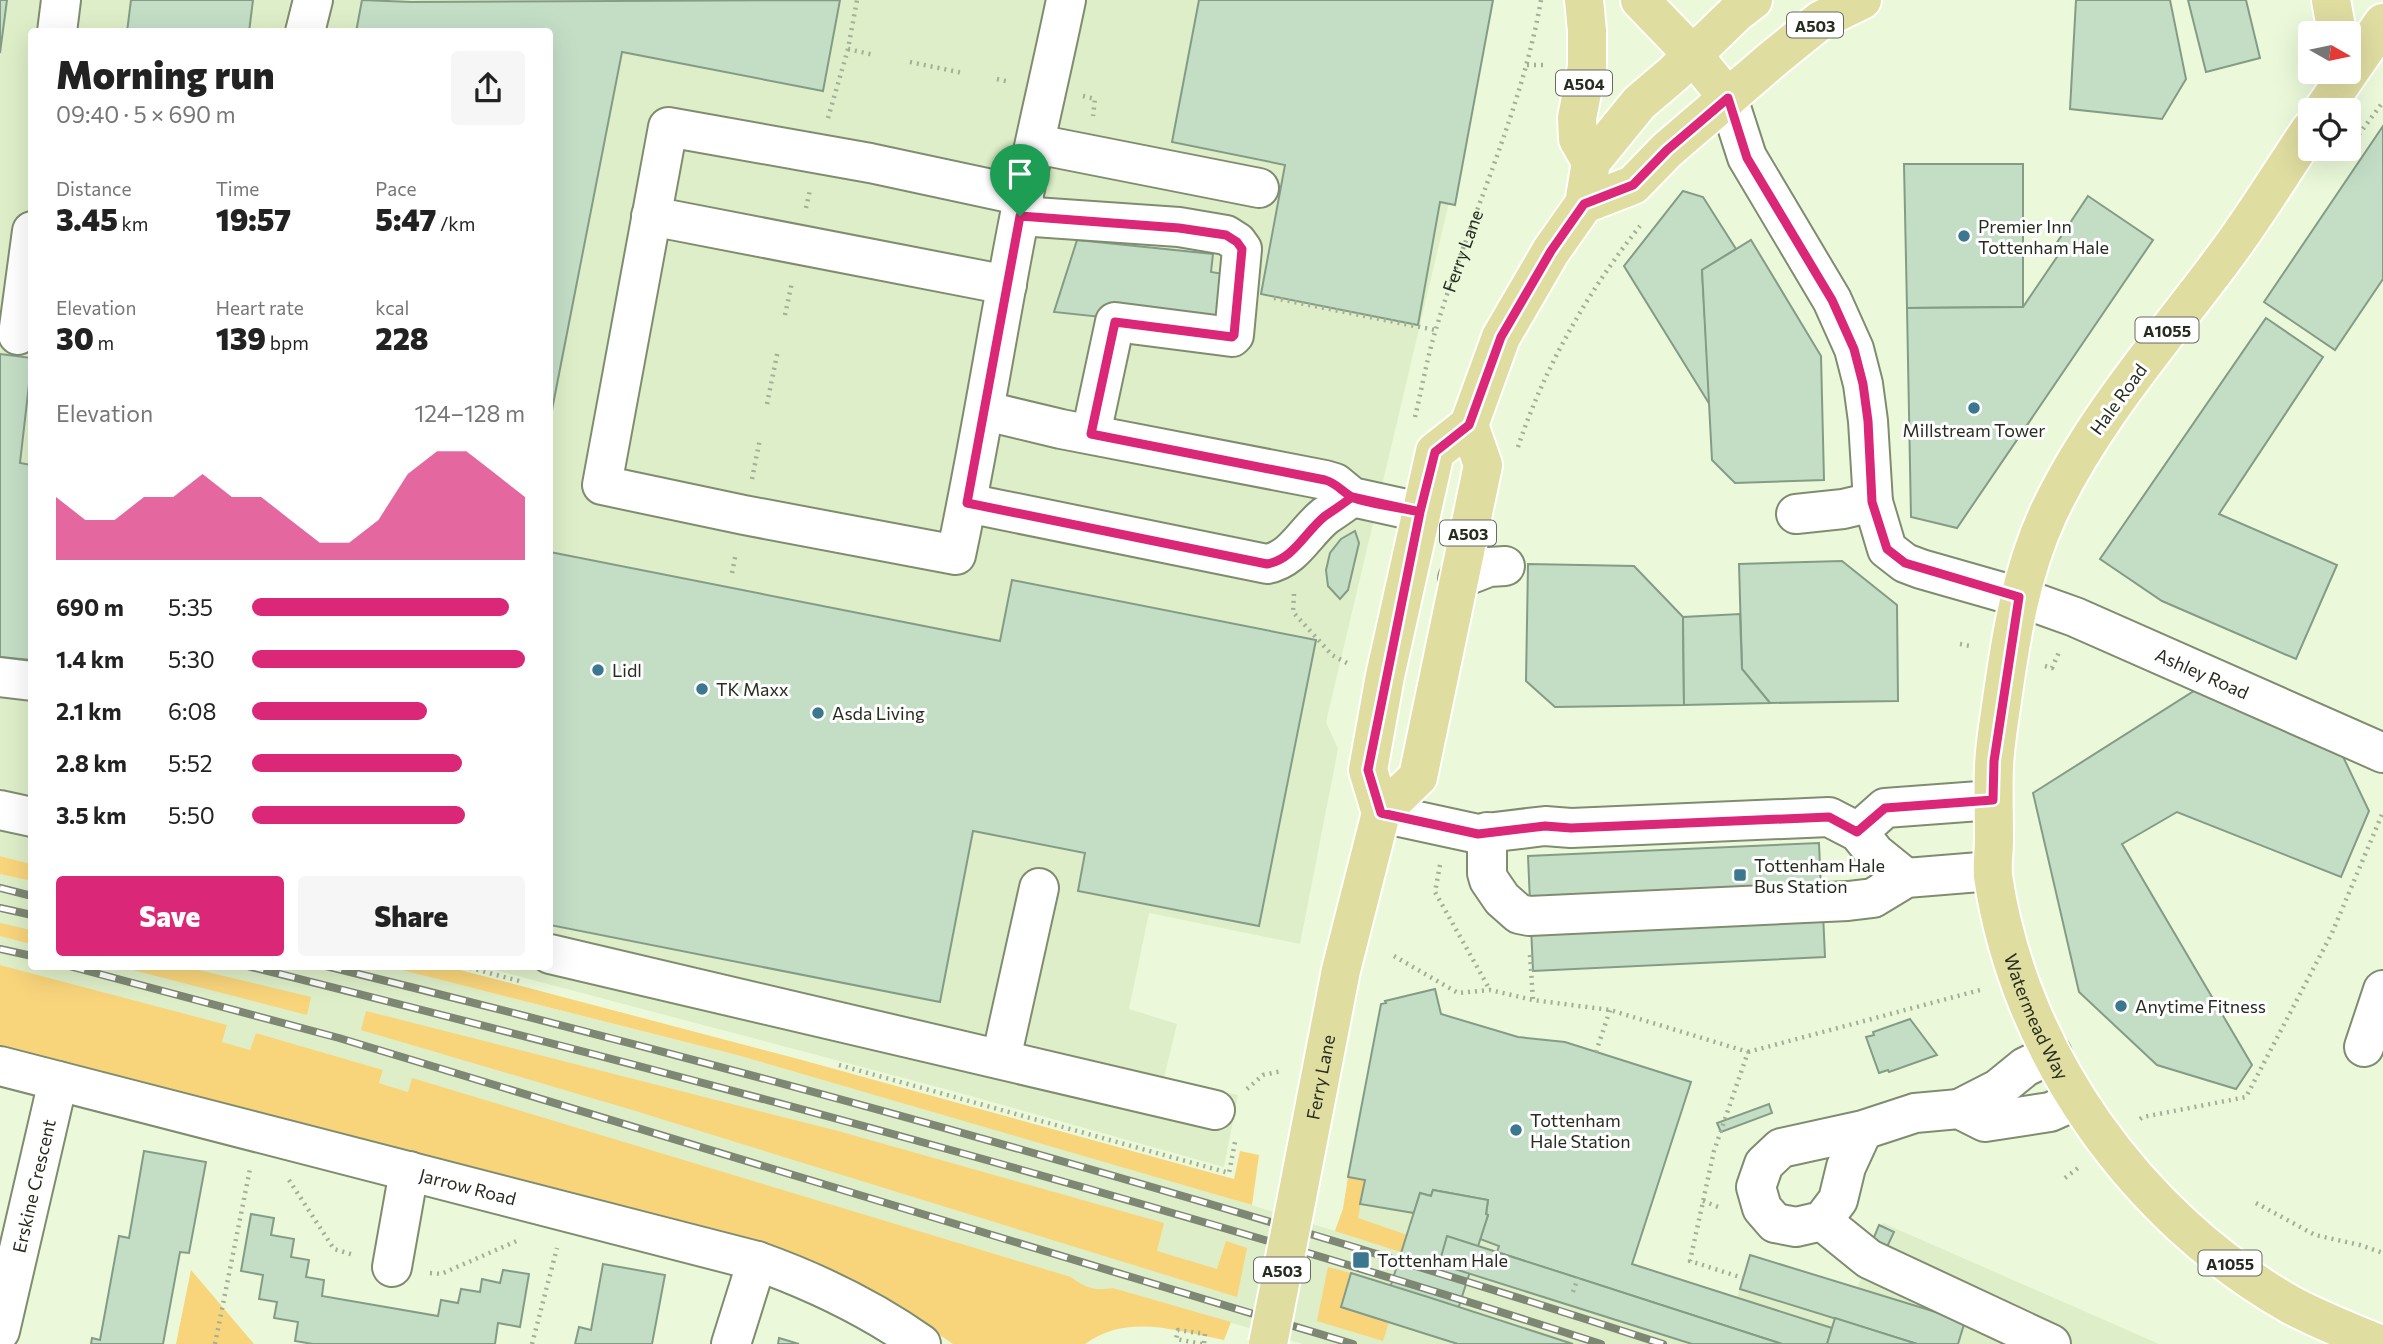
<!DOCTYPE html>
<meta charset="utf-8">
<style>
body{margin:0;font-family:Commissioner,sans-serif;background:#f6f6f6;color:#222;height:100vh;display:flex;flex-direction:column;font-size:26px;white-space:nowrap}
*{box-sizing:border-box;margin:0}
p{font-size:23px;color:#767676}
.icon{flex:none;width:38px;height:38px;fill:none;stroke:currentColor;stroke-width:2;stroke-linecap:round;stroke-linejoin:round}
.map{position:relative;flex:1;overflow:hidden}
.sheet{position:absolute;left:28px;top:28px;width:525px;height:942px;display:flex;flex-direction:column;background:#fff;border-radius:7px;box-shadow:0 7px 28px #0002}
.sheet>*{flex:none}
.needle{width:46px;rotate:99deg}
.tools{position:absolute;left:2298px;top:21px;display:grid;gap:14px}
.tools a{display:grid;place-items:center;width:63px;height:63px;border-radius:7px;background:#fff;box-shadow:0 7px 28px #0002;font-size:35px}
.pin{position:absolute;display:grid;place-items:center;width:60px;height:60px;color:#fff;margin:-72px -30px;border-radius:50% 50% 50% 0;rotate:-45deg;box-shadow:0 0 7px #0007}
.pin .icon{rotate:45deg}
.round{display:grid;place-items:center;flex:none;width:74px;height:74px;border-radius:7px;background:#f6f6f6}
.summary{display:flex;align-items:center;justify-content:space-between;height:119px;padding:0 28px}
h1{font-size:38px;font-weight:800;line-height:52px}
.figures{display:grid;grid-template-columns:repeat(3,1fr);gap:10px;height:119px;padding:7px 28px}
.figures div{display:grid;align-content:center}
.figures b{font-size:30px;font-weight:800}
.figures small{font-size:19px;font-weight:400}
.figures p{font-size:19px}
.chart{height:196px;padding:14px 28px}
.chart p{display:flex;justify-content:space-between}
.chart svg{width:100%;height:126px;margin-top:7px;fill:#db2777;opacity:.7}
.button{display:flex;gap:14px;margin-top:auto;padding:14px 28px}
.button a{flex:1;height:80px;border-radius:7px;background:#db2777;color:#fff;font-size:28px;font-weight:800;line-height:80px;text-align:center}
.button a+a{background:#f6f6f6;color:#222}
ul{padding:0 28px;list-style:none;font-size:23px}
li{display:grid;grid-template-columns:112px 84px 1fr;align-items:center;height:52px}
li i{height:18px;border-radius:9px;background:#db2777}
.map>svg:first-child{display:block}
</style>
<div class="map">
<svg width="2383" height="1344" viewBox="0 0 2383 1344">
<rect width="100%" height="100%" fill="#ebf9da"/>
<!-- built -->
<g fill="#ddeec8">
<polygon points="0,0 1494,0 1481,67 1326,722 1338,749 1300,944 1149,913 1129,1009 1177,1024 1164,1078 1238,1095 1224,1167 949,1090 480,966 550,966 550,32 32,32 31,864 0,856"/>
<polygon points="0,874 31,881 32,966 386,966 737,1055 1148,1173 1335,1231 1343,1209 1381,1004 1385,1003 1385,1001 1435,989 1441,1014 1518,1037 1565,1042 1691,1082 1633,1264 1737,1298 1750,1255 1857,1288 1875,1245 1872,1242 1879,1225 1881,1226 1883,1223 2159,1344 1303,1344 1113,1288 1096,1291 1085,1287 1070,1277 413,1079 408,1092 379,1083 383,1070 256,1033 250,1050 222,1042 227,1026 0,965"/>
</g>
<!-- green -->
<g fill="#f8d47b">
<polygon points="0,856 31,864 31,881 0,874"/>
<polygon points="0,923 31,930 31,944 0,936"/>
<path d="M0,965l227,60 -5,17 28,8 6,-17 127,37 -4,13 29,9 4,-14 659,199c15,11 23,14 42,11l118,34 -7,18c-48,-9 -96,-27 -139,4h-132l-51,-35 -41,-24 -46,-22 -48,-15 -767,-200z"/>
<polygon points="117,966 182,966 311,997 307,1015"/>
<polygon points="386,966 445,966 802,1060 1234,1179 1240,1151 1259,1155 1252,1205 737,1055"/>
<polygon points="366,1011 838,1131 1164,1223 1157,1251 1217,1269 1226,1241 1247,1248 1237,1297 629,1109 361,1030"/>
<polygon points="1348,1177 1365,1180 1358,1218 1410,1236 1404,1253 1335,1231 1343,1209"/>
<polygon points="1328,1267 1351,1273 1342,1307 1389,1322 1383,1341 1317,1321"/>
<polygon points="191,1270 254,1344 176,1344"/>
</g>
<!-- building -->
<g fill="#c4dec6" stroke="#849c86" stroke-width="2">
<polygon points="0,0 7,0 0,53"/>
<polygon points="131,0 253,0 249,32 127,32"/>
<polygon points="362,0 411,2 840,0 823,91 622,52 550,420 550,32 356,32"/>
<polygon points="1199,0 1493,0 1455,205 1440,202 1418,325 1261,294 1285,165 1172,142"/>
<polygon points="2076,0 2170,0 2186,79 2162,119 2070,109"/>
<polygon points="2188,0 2246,0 2260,58 2206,72"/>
<polygon points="2383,126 2383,279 2335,350 2264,302"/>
<polygon points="1904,164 2023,164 2023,307 1907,308"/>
<polygon points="1683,191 1703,197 1736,249 1702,270 1710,405 1624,266"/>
<polygon points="2088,196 2153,240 1957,528 1911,517 1907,308 2023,307 2059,254 2052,250"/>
<polygon points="1077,240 1213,254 1211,272 1230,275 1224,330 1054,312"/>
<polygon points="1751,240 1821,356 1824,480 1735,483 1712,460 1702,270"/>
<polygon points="2266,318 2323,357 2219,514 2337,565 2296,659 2162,601 2100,559"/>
<polygon points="0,354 32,358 20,463 32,465 32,660 0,657"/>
<polygon points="1355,531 1359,543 1348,590 1340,599 1328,586 1326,570 1330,553 1341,539"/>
<polygon points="550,552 1000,641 1012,580 1316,640 1259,926 1078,891 1085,853 973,831 940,1002 550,925"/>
<polygon points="1842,561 1897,605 1898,701 1770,703 1742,669 1739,564"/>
<polygon points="1528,564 1634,566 1683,617 1684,705 1555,707 1526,681"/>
<polygon points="1740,614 1742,669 1770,703 1684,705 1683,617"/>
<polygon points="2205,684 2337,744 2369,811 2341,877 2177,812 2122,844 2252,1065 2236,1089 2157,1065 2079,992 2033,793"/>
<polygon points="1819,843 1821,889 1530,902 1528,856"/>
<polygon points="1823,913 1825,957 1533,971 1531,926"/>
<polygon points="1435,989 1441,1014 1518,1037 1565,1042 1691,1082 1632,1264 1832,1328 1827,1344 1782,1344 1497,1252 1499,1246 1480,1239 1488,1215 1486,1214 1488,1200 1433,1190 1431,1196 1420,1193 1414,1213 1360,1204 1365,1180 1348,1177 1381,1004 1386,1003 1385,1001"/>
<polygon points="1910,1019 1937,1055 1889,1072 1888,1070 1879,1073 1866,1037 1874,1035 1873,1032"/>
<polygon points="1769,1104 1772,1113 1721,1132 1717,1123"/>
<polygon points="144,1151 206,1162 189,1253 180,1252 163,1344 91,1344 92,1338 100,1340 119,1236 129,1238"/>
<polygon points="1433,1190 1488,1200 1486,1214 1488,1215 1452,1328 1384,1307 1420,1193 1431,1196"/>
<polygon points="251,1214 274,1218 271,1235 294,1239 291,1257 309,1260 306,1277 324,1280 322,1296 438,1316 441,1300 458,1303 461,1289 480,1292 482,1279 500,1283 503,1270 529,1274 520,1327 498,1323 495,1344 313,1344 295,1341 298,1322 274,1318 277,1302 259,1299 263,1275 241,1271"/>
<polygon points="1879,1225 1894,1232 1886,1249 1872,1242"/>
<polygon points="1447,1236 1578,1278 1782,1344 1692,1344 1439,1264"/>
<polygon points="1750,1255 1965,1321 1958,1344 1917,1344 1740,1289"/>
<polygon points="603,1264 665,1275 652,1344 575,1344 579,1327 591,1330"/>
<polygon points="1351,1273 1428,1297 1573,1344 1458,1344 1442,1339 1341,1307"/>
<polygon points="1835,1318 1917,1344 1827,1344"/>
<polygon points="779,1338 799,1344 778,1344"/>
</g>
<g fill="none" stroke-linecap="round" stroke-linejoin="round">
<defs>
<g id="minor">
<polyline points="57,32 61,0"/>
<polyline points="305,32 313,0"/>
<path id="s2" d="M1728,98l19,59 85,143 22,49 9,35 5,37 5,81 14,47 18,14 16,6 98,28 56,20 308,136"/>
<polyline points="1036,144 1259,188"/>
<path d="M1024,196l-154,-33 -202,-36 -66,358 142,30 212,40c24,-112 41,-224 63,-336 14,-73 32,-146 47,-219"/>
<polyline points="651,216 1007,285"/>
<polyline points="1020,216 1179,227 1226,235 1237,242 1242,249 1234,335 1232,337 1115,322 1091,434"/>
<polyline points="18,335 32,231"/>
<polyline points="986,411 1061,429 1325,480 1335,483 1352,497 1420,512"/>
<path d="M967,503l300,61c27,-5 38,-32 58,-48 9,-6 18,-12 27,-19"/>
<polyline points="1796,514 1843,509 1873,502"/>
<polyline points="1458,579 1489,567 1505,566"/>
<polyline points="0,677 32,681"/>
<polyline points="0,810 32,817"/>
<polyline points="1381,813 1478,834 1545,826 1571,828 1829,817 1858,832 1875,853 1906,878"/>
<polyline points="1487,832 1487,873 1489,880 1502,899 1519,914 1529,916 1848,901 1873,898 1906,878 1992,871"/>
<polyline points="1858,832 1885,808 1993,800"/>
<polyline points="550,954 1215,1110"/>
<polyline points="2364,1047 2383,990"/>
<polyline points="1001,1059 1039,888"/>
<path id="s3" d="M0,1066l757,195c59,21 113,47 164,83"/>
<polyline points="1959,1109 1998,1089 2025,1067 2052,1054"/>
<polyline points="1863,1130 1846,1167 1838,1200 1822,1221 1796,1227 1775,1223 1762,1208 1756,1187 1764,1164 1781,1148 1863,1130 1915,1113 1959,1109 1985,1122 2050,1112 2077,1100"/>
<polyline points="1822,1221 1869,1259 2051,1344"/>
<polyline points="392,1267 409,1171"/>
<path id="s4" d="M0,1331l58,-250"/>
<polyline points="731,1344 757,1261"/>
</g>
<g id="major">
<polyline points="1584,0 1587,31 1587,67 1577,118 1578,139 1591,162"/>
<polyline points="1640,0 1693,55 1728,98"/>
<polyline points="2331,0 2337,33"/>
<polyline points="2323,110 2383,23"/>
<path id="s5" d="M2310,130c-29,43 -56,88 -87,129 -61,82 -131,161 -175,255 -27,59 -37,122 -46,186 -3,21 -7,44 -8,66 -1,24 0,49 0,73 0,13 -2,25 -1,37 26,177 143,341 298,429 28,15 58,27 88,39"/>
<polyline points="1584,204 1633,185 1667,150 1774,58 1821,20 1862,0"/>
<polyline points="1381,813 1418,777 1483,465 1469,425"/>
<path id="s6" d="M1297,1197l44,-227 40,-157 -13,-43 17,-94 50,-224 34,-27 32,-88 50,-86 33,-47 7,-42 48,-59 34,-29 63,-61 17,-13"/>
</g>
</defs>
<!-- minor casing -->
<use href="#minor" stroke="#808c70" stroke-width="42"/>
<!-- major casing -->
<use href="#major" stroke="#fff" stroke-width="42"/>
<!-- path -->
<g stroke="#a4af97" stroke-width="4.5" stroke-dasharray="2 5" stroke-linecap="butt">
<polyline points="848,49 874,55"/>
<polyline points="910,62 963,73"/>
<polyline points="1527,65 1547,65"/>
<polyline points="997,79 1010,82"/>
<polyline points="1083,96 1095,99 1093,116"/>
<polyline points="828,118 848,49 857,0"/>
<polyline points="2342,157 2383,102"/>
<polyline points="806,208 810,190"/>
<polyline points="1274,298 1435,330"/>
<polyline points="785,315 792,282"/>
<polyline points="767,404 778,350"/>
<path id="s1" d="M1415,417c7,-29 12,-59 21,-88 33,-110 85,-215 105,-329"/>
<path d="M1518,447c26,-79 70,-156 122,-221"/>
<polyline points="752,479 760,439"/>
<polyline points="732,573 736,553"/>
<polyline points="1294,594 1293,612 1332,655 1347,663"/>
<polyline points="1960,644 1970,646"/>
<polyline points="2045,666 2052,668 2060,650"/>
<polyline points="1440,865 1435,892 1490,990"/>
<polyline points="1530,955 1533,1000"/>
<polyline points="1394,956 1458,993 1490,990 1533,1000 1610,1010 1748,1052 1714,1151 1690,1261 1743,1278"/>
<polyline points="463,966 523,982"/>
<polyline points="1596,1052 1610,1010"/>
<polyline points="1748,1052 1980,990"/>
<polyline points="839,1065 1229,1173 1235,1142"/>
<polyline points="1247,1089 1263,1075 1282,1071"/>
<polyline points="2140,1119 2143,1117 2246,1097 2332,933 2383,812"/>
<polyline points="2065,1178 2078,1168"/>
<polyline points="289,1180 334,1249 354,1255"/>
<polyline points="1703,1201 1721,1208"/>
<polyline points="2256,1203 2315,1235 2360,1245 2383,1253"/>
<polyline points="430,1273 441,1274 519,1240"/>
<polyline points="1573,1292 1578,1278"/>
<polyline points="215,1344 250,1169"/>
<polyline points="532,1344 557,1248"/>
<polyline points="1202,1344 1176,1339 1178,1330 1205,1334 1204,1344"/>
</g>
<!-- minor -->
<use href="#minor" stroke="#fff" stroke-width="38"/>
<!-- major -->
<use href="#major" stroke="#dfdda0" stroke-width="38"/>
<defs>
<g id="rail">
<polyline points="0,888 32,896"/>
<polyline points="0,908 32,915"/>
<polyline points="0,949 32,956"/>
<polyline points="69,966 339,1038 1353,1344"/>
<path d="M248,966c455,114 907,234 1353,378"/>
<path d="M326,966c450,111 896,235 1337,378"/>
</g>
</defs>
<!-- rail casing -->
<use href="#rail" stroke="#7e8773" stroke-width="8"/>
<!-- rail -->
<use href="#rail" stroke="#fff" stroke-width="5" stroke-dasharray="16" stroke-linecap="butt"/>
<defs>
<polyline id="major-bridge" points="1268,1344 1297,1197"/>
</defs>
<!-- major-bridge casing -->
<use href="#major-bridge" stroke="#fff" stroke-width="42" stroke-linecap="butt"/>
<!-- major-bridge -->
<use href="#major-bridge" stroke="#dfdda0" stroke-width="38"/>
</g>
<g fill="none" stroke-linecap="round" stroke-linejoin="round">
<defs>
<path id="route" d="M1020,216l-53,287 300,61c27,-5 38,-32 58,-48 9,-6 18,-12 27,-19l68,15 -52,258 13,43 97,21 67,-8 26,2 258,-11 28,15 28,-24 108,-8 1,-39 25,-164 -114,-34 -18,-14 -15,-47 -4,-81 -5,-37 -9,-35 -22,-49 -85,-142 -19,-60 -61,52 -34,35 -49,19 -33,47 -50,86 -32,88 -34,27 -15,60c-18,-4 -50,-8 -66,-14 -11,-5 -17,-15 -29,-18l-234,-46 24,-112 117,15 2,-2 8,-86 -5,-7 -11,-7 -47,-7 -159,-12"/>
</defs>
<!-- route casing -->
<use href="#route" stroke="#fff" stroke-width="14"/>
<!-- route -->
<use href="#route" stroke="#db2777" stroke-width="9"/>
</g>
<!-- markers -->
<g fill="#3b778e" stroke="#fff" stroke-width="2.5">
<circle cx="1964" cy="236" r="7"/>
<circle cx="1974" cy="408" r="7"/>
<circle cx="598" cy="670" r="7"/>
<circle cx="702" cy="689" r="7"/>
<circle cx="818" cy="713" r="7"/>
<rect x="1733" y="868" width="14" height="14" rx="3.5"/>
<circle cx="2121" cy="1006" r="7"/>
<circle cx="1516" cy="1130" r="7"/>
<rect x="1352" y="1251" width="18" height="18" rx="3.5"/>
</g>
<g text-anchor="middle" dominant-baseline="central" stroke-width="6" stroke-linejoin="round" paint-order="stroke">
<!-- shield labels -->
<g fill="#fff" stroke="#686b63" stroke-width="2">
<rect x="1787" y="12.5" width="56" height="25" rx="5"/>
<rect x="1556" y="70.5" width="56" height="25" rx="5"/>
<rect x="2135.5" y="317.5" width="63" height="25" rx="5"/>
<rect x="1440" y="520.5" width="56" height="25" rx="5"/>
<rect x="2198.5" y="1250.5" width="63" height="25" rx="5"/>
<rect x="1254" y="1257.5" width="56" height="25" rx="5"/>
</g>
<g font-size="16" font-weight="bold" fill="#272c20">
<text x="1815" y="25">A503</text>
<text x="1584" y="83">A504</text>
<text x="2167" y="330">A1055</text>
<text x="1468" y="533">A503</text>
<text x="2230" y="1263">A1055</text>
<text x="1282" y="1270">A503</text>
</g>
<!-- poi labels -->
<g font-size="18" fill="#272c20" stroke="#fff" text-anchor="start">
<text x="1978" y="226">Premier Inn<tspan x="1978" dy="21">Tottenham Hale</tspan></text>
<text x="1974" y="430" text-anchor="middle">Millstream Tower</text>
<text x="612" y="670">Lidl</text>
<text x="716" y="689">TK Maxx</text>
<text x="832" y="713">Asda Living</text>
<text x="1754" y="865">Tottenham Hale<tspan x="1754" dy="21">Bus Station</tspan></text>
<text x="2135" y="1006">Anytime Fitness</text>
<text x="1530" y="1120">Tottenham<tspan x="1530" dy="21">Hale Station</tspan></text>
<text x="1377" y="1260">Tottenham Hale</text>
</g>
<!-- street labels -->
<g font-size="18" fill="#272c20" stroke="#fff">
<text stroke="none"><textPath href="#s1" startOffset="173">Ferry Lane</textPath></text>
<text transform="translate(2118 399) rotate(-54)">Hale Road</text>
<text stroke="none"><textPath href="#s2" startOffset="826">Ashley Road</textPath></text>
<text stroke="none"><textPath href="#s5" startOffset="982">Watermead Way</textPath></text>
<text stroke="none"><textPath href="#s6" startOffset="122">Ferry Lane</textPath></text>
<text stroke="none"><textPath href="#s3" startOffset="483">Jarrow Road</textPath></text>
<text stroke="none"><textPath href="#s4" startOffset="149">Erskine Crescent</textPath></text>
</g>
</g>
</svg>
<div class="tools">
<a><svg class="needle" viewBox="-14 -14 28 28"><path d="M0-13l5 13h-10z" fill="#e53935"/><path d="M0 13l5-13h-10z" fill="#767676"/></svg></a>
<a><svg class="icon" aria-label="locate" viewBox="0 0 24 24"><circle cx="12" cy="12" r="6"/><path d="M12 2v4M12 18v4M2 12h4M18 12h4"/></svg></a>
</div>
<div class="pin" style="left:1020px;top:216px;background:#1e9e55"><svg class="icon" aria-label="arrive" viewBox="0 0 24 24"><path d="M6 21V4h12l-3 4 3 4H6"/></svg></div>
<section class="sheet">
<div class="summary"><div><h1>Morning run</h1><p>09:40 · 5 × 690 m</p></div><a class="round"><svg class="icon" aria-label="share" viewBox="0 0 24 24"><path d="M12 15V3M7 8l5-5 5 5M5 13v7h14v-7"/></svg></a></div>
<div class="figures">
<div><p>Distance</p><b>3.45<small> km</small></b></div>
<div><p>Time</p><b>19:57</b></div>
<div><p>Pace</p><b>5:47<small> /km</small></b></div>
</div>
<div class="figures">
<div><p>Elevation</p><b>30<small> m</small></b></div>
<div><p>Heart rate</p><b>139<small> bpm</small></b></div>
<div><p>kcal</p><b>228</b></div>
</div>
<div class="chart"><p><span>Elevation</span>124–128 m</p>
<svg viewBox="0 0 160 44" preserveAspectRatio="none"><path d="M0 44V22L10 30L20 30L30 22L40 22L50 14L60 22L70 22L80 30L90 38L100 38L110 30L120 14L130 6L140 6L150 14L160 22V44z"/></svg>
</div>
<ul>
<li><b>690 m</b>5:35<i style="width:94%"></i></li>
<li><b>1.4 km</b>5:30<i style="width:100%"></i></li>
<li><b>2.1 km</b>6:08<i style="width:64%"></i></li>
<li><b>2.8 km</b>5:52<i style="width:77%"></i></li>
<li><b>3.5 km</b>5:50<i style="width:78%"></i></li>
</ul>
<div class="button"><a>Save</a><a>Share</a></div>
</section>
</div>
